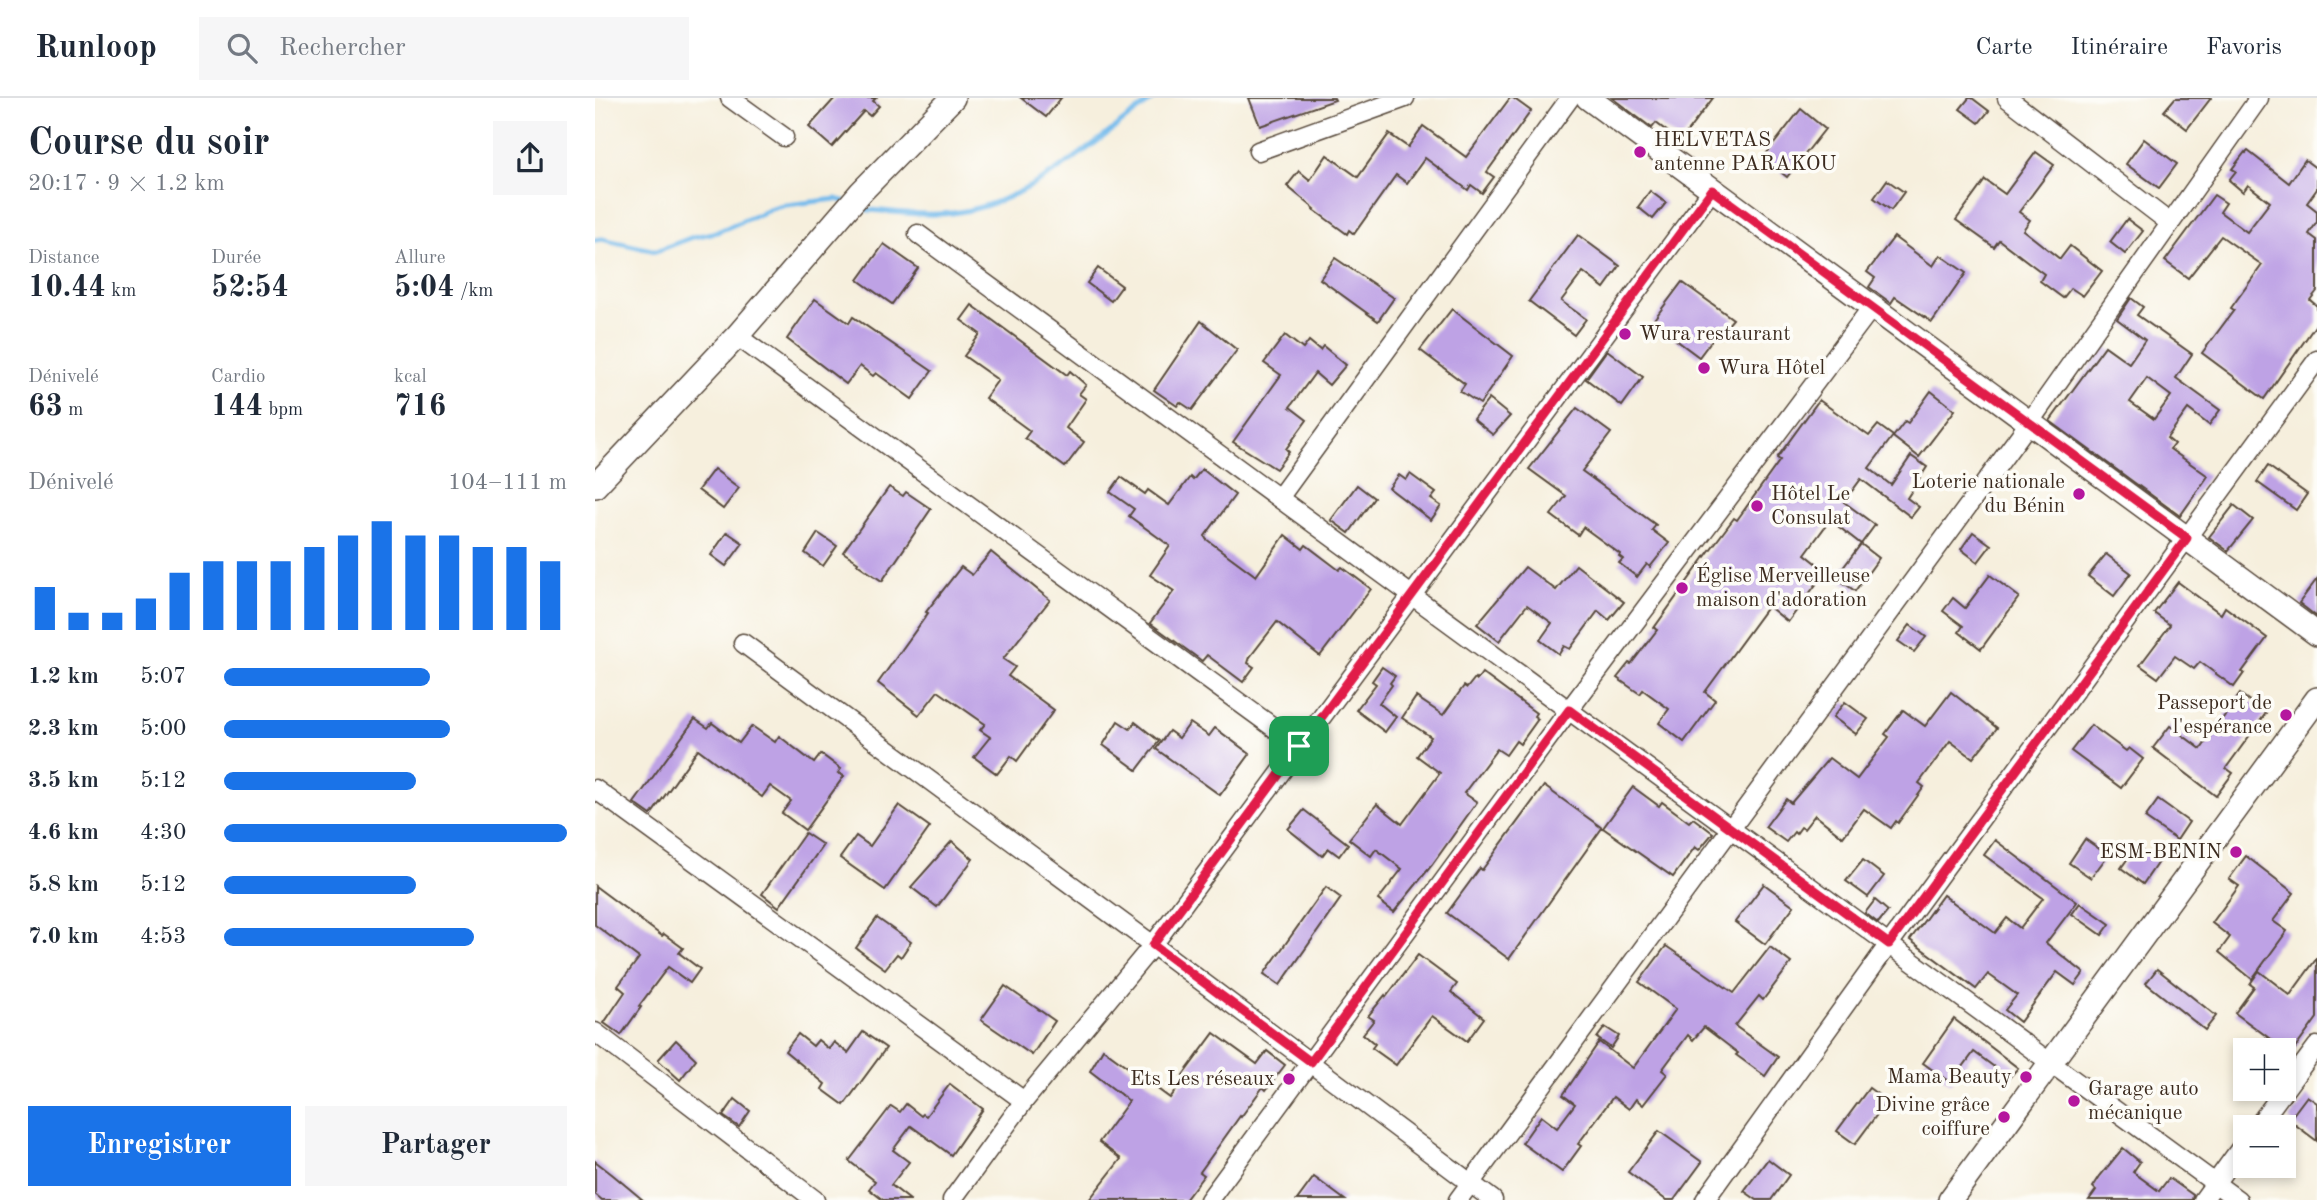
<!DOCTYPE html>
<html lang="fr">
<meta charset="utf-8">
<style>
body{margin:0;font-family:"Old Standard TT",serif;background:#f6f6f7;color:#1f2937;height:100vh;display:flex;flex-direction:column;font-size:26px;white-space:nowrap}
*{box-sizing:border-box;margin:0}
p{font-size:23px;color:#747a83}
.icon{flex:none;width:38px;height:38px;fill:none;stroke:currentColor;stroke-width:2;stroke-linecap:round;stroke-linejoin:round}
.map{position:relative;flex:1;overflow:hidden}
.sheet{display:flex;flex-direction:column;background:#fff;width:595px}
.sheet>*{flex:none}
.buttons{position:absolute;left:1638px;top:940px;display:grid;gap:14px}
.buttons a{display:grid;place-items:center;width:63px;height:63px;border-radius:0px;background:#fff;box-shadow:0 4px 10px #0003;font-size:35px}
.pin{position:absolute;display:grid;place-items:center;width:60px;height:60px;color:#fff;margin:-30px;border-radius:14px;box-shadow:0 4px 10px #0006}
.round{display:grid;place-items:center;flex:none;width:74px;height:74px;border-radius:0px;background:#f6f6f7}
.overview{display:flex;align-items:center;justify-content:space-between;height:119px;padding:0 28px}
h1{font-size:38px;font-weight:700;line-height:52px}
.metrics{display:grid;grid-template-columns:repeat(3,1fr);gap:10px;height:119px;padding:7px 28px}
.metrics div{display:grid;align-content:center}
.metrics b{font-size:30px;font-weight:700}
.metrics small{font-size:19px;font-weight:400}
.metrics p{font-size:19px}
.chart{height:196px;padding:14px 28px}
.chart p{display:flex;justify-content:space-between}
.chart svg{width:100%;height:126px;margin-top:7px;stroke:#1a73e8;stroke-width:6}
.action{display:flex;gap:14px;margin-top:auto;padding:14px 28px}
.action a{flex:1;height:80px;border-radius:0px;background:#1a73e8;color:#fff;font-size:28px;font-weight:700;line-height:80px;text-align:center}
.action a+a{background:#f6f6f7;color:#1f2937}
ul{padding:0 28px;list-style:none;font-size:23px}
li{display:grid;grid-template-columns:112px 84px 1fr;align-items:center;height:52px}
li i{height:18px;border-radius:9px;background:#1a73e8}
header{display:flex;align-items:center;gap:42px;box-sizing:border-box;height:98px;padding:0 35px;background:#fff;border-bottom:2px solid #e0e1e3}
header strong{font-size:33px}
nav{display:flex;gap:38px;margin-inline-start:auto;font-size:24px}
.search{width:490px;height:63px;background:#f6f6f7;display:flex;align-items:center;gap:18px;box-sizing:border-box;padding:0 24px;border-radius:0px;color:#747a83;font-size:26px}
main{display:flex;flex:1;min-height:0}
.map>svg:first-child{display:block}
</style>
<header>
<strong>Runloop</strong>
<div class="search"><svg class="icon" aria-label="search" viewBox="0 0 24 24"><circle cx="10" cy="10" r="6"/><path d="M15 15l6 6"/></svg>Rechercher</div>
<nav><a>Carte</a><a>Itinéraire</a><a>Favoris</a></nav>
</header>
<main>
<section class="sheet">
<div class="overview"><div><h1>Course du soir</h1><p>20:17 · 9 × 1.2 km</p></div><a class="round"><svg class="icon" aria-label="share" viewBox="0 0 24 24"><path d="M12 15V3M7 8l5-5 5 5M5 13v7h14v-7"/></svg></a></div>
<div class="metrics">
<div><p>Distance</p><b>10.44<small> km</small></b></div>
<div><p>Durée</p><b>52:54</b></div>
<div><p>Allure</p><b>5:04<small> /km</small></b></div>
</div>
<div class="metrics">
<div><p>Dénivelé</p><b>63<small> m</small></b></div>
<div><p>Cardio</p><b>144<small> bpm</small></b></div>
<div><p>kcal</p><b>716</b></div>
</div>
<div class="chart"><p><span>Dénivelé</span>104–111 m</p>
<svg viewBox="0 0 160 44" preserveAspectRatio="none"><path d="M5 44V29M15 44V38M25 44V38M35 44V33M45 44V24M55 44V20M65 44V20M75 44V20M85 44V15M95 44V11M105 44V6M115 44V11M125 44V11M135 44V15M145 44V15M155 44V20"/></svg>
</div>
<ul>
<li><b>1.2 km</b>5:07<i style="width:60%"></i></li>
<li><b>2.3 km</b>5:00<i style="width:66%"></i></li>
<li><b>3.5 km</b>5:12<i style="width:56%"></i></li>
<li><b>4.6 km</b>4:30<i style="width:100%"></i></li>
<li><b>5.8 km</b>5:12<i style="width:56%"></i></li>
<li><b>7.0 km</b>4:53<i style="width:73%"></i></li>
</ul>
<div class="action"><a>Enregistrer</a><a>Partager</a></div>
</section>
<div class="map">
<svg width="1722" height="1102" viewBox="0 0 1722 1102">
<rect width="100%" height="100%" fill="#fdfcf7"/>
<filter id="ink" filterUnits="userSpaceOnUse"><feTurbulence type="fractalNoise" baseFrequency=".0143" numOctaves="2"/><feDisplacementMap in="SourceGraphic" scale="14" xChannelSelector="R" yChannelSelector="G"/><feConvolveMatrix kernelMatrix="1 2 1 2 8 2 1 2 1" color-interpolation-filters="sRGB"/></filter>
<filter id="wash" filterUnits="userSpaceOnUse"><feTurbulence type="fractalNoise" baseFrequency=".00686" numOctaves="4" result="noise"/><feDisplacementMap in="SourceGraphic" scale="28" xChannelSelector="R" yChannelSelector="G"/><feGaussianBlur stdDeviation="1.57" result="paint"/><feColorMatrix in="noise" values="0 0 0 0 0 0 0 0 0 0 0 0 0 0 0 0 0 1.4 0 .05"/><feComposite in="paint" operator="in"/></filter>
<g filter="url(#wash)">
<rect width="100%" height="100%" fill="#f6efdd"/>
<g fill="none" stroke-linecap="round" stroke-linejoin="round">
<!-- stream -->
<g stroke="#75bbec" stroke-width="5">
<path d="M261,108l12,4c29,2 62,7 91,2 75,-12 135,-71 196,-114"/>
<polyline points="0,142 7,141 61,153 98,139 122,134 183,108 241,101 249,103"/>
</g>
</g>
<g id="blocks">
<!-- building -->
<g fill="#bea2e5" fill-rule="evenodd">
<polygon points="240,0 281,0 278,3 284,8 275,18 269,13 237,49 214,29"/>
<polygon points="426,0 466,0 451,19"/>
<polygon points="654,0 739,0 740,2 665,28"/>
<polygon points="915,0 918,0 936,13 892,74 899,79 887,95 876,87 873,92 830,60 812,85 801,77 759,136 754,132 752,136 719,112 720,111 692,88 704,73 715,82 732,57 763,79 794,36 813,49 828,28 871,59"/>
<polygon points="1017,0 1118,0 1085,43 1061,25 1057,30"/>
<polygon points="1374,0 1377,0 1394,13 1384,25 1365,11"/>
<polygon points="1580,0 1616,0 1592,31 1569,13"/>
<polygon points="1206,11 1230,31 1192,79 1168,60"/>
<polygon points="1549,41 1582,66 1564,90 1531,66"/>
<polygon points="1653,53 1694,85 1710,62 1722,71 1722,91 1712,105 1722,113 1722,124 1714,136 1722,142 1722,193 1715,202 1722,208 1722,225 1669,301 1607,255 1639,212 1636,210 1641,203 1667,167 1626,138 1593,180 1570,163 1619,97 1631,105 1625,114 1652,134 1675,104 1653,87 1648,94 1634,82 1641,73 1637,71 1650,54 1651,55"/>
<polygon points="1441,54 1459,67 1424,114 1435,122 1428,132 1465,161 1475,148 1507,173 1488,198 1476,190 1468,200 1445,183 1449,176 1404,142 1399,149 1361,122 1390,82 1410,96"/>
<polygon points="1292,82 1309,94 1296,112 1279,100"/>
<polygon points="1055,93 1071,105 1058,121 1043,109"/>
<polygon points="1532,121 1548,133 1530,156 1515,144"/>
<polygon points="983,137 1025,168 1009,190 988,174 966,203 991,221 979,237 934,203"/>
<polygon points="1299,139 1338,168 1345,157 1371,175 1337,224 1300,199 1296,205 1274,189 1280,180 1272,174"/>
<polygon points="289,146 323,170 297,206 263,182"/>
<polygon points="740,160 799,200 783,223 725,181"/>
<polygon points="503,170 527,188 516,203 492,185"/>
<polygon points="1087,184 1138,221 1128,233 1125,231 1104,259 1057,224"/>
<path d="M1536,200l12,9 -6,8 55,39 -16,24 44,32 -11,15 -21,-16 -21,29 7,6 -4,5 38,27 -28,40 -130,-95 55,-75 24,17 16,-23 -28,-21zM1552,280l24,18 -17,23 -24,-17z"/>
<polygon points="220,201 254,225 258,219 337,273 317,301 281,275 278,278 265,268 251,286 192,241"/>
<polygon points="377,207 472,277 475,273 491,287 484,296 491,301 471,330 489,344 470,369 430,340 435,333 390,300 403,282 369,258 385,236 366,222"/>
<polygon points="857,211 918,258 885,306 865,293 870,286 825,252"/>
<polygon points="606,223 642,252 597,312 585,304 582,308 559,292"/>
<polygon points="690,237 708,251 714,243 725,252 728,248 751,267 734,287 720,275 695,309 712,322 691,351 694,354 681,371 638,344 686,277 669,265"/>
<polygon points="1012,252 1048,279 1027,308 991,281"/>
<polygon points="1336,293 1360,312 1324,359 1298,339 1310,323 1313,325"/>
<polygon points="894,301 915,318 898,337 878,321"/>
<polygon points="1224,302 1274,338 1283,327 1298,338 1274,370 1296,387 1316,358 1332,369 1312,400 1324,409 1316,419 1266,381 1249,404 1280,427 1266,446 1235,422 1210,456 1231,473 1193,524 1173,508 1110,594 1120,602 1089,644 1064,625 1074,611 1048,592 1045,596 1022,580 1034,565 1036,566 1062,532 1059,530 1112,456 1139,420 1142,422 1185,362 1182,360"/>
<polygon points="982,310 1016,335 987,373 1061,427 1057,432 1074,445 1055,469 1052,466 1042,479 1024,465 1028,461 1024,458 1025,456 988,429 983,437 956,417 971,398 934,371"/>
<polygon points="1673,368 1712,396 1701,412 1662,384"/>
<polygon points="119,371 144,390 128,411 103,392"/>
<polygon points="607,371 640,397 610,438 611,441 661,478 690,437 708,451 711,447 744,472 747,469 776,491 725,558 682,524 655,559 653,565 659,569 648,584 612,557 607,563 555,525 579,493 555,477 575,448 534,418 539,411 515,394 526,379 550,396 553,392 574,407 595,379 598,382"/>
<polygon points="815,376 841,395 836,401 846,408 836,422 794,390 804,377 811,382"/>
<polygon points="762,387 779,400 754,435 736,422"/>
<polygon points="294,389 308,398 311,394 336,411 287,483 262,466 263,464 248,454"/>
<polygon points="1639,407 1658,422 1633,453 1614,439"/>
<polygon points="132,434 148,445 131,468 116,457"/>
<polygon points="1378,434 1396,447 1383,464 1366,451"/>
<polygon points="223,435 242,448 228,468 210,455"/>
<polygon points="1266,446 1284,460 1260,493 1241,479"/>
<polygon points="396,454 455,502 408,561 420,569 413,578 459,612 422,663 416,658 402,676 379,659 395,639 385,632 390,626 343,593 324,617 283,585 333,515 331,514 366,469 377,477"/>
<polygon points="1511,456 1536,475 1519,498 1493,478"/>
<polygon points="981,467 1029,504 1014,522 1003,513 975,551 969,548 964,556 945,542 957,525 932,507 904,543 882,526 930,469 961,492"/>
<polygon points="1395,477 1424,499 1386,551 1364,534 1368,528 1348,513 1358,500 1370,510"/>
<polygon points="1722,481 1722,519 1704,505"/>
<polygon points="1583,484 1626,516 1630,509 1672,540 1647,574 1649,575 1639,589 1605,564 1599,571 1580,558 1563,580 1545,567 1575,527 1559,515"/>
<polygon points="1315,527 1331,539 1319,554 1303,543"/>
<polygon points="787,569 800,578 795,585 797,587 784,605 801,619 790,634 761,612 781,586 777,583"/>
<polygon points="887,575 941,615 939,618 943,621 925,646 921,643 911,657 902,651 869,695 882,704 837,767 799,814 783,802 807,771 781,751 776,758 754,741 782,706 807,726 845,675 822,658 836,639 807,620 821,599 848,617 869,588 872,590 880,580 882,582"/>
<polygon points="1356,594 1402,630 1378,660 1355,643 1324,685 1329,689 1303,725 1301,723 1296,730 1269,711 1248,739 1220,717 1209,731 1206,729 1201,736 1199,734 1191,744 1170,729 1191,701 1196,705 1234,660 1262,681 1294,639 1290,636 1308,612 1330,628"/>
<polygon points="1645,596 1671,615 1631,670 1638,675 1621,698 1558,650 1575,628 1606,651"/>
<polygon points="1250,604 1273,621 1261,636 1238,619"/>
<polygon points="100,621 113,630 117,625 144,645 157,628 180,644 184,638 219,665 226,656 246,671 243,675 249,678 210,732 187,715 196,703 175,688 167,699 103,651 56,717 39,705"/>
<polygon points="523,623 535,631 540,624 564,643 542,672 508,647"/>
<polygon points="595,625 614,638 620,630 655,656 625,697 561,651 574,633 584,640"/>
<polygon points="1496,627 1531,653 1534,650 1548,661 1526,690 1476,653"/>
<polygon points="949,688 1007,730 914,861 852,815 885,770 887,772"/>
<polygon points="1038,689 1064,708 1067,704 1094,724 1098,720 1118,735 1104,752 1100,749 1078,779 1008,730"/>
<polygon points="1563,702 1594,724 1582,742 1550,720"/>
<polygon points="304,707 335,729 290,792 245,760 261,738 275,748"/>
<polygon points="709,712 753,746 744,758 733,750 727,758 693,731"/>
<polygon points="210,735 228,747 184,809 167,796"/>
<polygon points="1490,741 1513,757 1496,780 1474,765"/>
<polygon points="1400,742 1482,804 1451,845 1489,875 1480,887 1462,874 1425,924 1410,912 1422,897 1393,876 1381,891 1315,842 1348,797 1400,835 1412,820 1425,830 1448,800 1389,757"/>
<polygon points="357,743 378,761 342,809 316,789"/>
<polygon points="1541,749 1563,764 1548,786 1526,770"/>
<polygon points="1651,758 1699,795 1678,823 1692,833 1657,881 1624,854 1635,839 1617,825 1644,788 1634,781"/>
<polygon points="1268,762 1289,778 1273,799 1251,783"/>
<polygon points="1169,786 1199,808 1170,846 1140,824"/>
<polygon points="0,788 67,838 69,836 88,850 84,855 105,871 95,885 73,869 44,908 46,909 26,937 9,925 30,894 23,888 44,860 0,827"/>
<polygon points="731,789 746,800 685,887 669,876"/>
<polygon points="1280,802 1293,813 1283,825 1270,815"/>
<polygon points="1485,805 1515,826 1507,837 1477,816"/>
<polygon points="282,820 316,844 306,859 302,856 290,871 261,850"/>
<polygon points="1071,848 1139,895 1175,849 1196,865 1168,902 1164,898 1140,928 1183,959 1170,978 1141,957 1143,955 1109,929 1098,942 1093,937 1067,972 1072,976 1048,1007 1041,1001 1034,1011 1018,999 983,1046 986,1048 967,1074 927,1045 946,1018 962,1030 980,1006 968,997 1004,944 1038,970 1081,911 1044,884"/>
<polygon points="823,857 862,886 856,894 889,920 872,943 837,918 801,967 777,950 780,946 768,936 779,922 773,918 790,897 791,899"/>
<polygon points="1722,860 1722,920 1696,956 1640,915 1659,889 1655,886 1664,873 1695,897"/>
<polygon points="1562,871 1621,918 1610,932 1551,885"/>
<polygon points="410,888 460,923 437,957 386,922"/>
<polygon points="1359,921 1423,970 1414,980 1379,954 1356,985 1328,965"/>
<polygon points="1010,929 1024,938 1016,950 1002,940"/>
<polygon points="268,934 291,950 249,1007 227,991 230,986 190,953 203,936 218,948 223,942 234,951 239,944 253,955"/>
<polygon points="619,935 662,966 672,953 690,967 671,992 668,989 646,1019 645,1018 605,1074 609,1077 590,1102 494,1102 526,1061 504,1044 534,1003 495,973 508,951 575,1000 591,979 588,977"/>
<polygon points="81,942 101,961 85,982 63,962"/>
<polygon points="355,986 388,1011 356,1057 316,1028 298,1052 314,1064 296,1087 315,1102 288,1102 274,1091 280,1083 254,1063 296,1008 305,1014 311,1006 326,1018 328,1016 331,1018"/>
<polygon points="1274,990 1292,1003 1260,1046 1242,1033"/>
<polygon points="1712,998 1722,1005 1722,1043 1694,1022"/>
<polygon points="140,1001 155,1013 144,1029 128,1018"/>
<polygon points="1064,1033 1107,1064 1079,1102 1071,1102 1033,1074"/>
<polygon points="1528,1050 1545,1064 1538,1074 1564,1093 1574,1080 1598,1097 1597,1102 1494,1102 1501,1092 1498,1089 1505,1078"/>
<polygon points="1173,1061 1194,1077 1176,1102 1162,1102 1149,1093"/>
<polygon points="0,1063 18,1077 48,1102 7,1102 0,1096"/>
<polygon points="719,1079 750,1102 702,1102"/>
</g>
</g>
</g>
<g filter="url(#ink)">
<use href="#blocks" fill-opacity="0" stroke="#57483b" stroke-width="2"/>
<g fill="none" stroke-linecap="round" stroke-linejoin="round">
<defs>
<g id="minor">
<polyline points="135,0 189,39"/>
<polyline points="1412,0 1575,125"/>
<polyline points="663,53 810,0"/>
<polyline points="323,136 1643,1102"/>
<polyline points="142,238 704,648"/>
<polyline points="684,400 975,0"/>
<polyline points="148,545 558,847 898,1102"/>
<polyline points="0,691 429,1003"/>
<polyline points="0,934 220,1102"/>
<polyline points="1662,1029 1722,948"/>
<polyline points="357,1102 429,1003 558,847 1117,92"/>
<polyline points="614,1102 974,612 1277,209"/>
<polyline points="863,1102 1434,325 1664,0"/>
<polyline points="1110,1102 1294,846 1722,262"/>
<polyline points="1608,1102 1650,1044"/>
</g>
<g id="tertiary">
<polyline points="993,0 1722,536"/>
<polyline points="0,388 142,238 266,94 358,0"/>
<polyline points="1355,1102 1722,601"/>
</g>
</defs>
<!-- minor casing -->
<use href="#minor" stroke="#57483b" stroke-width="21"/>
<!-- tertiary casing -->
<use href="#tertiary" stroke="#57483b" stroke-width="26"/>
<!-- minor -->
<use href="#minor" stroke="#fff" stroke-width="18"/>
<!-- tertiary -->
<use href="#tertiary" stroke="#fff" stroke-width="23"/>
</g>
</g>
<g fill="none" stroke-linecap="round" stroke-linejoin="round" filter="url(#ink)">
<defs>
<polygon id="route" points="1117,92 1592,440 1294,846 974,612 716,964 558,847"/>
</defs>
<!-- route casing -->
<use href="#route" stroke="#fff" stroke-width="14"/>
<!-- route -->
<use href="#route" stroke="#e11d48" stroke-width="9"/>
</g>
<!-- markers -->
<g fill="#b5179e" stroke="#fdfcf7" stroke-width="2.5">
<circle cx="1045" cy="54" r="7"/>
<circle cx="1030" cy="236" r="7"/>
<circle cx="1109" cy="270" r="7"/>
<circle cx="1484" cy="396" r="7"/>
<circle cx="1162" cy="408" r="7"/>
<circle cx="1087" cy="490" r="7"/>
<circle cx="1691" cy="617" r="7"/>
<circle cx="1641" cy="754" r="7"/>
<circle cx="1431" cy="979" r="7"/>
<circle cx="694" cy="981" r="7"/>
<circle cx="1479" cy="1003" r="7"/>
<circle cx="1409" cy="1019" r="7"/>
</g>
<g text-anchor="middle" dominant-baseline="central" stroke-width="7" stroke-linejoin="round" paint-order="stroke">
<!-- poi labels -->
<g font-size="21" fill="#3b2a1e" stroke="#fdfcf7" text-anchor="start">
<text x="1059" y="42">HELVETAS<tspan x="1059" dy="24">antenne PARAKOU</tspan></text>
<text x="1044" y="236">Wura restaurant</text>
<text x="1123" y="270">Wura Hôtel</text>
<text x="1470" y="384" text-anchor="end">Loterie nationale<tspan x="1470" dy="24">du Bénin</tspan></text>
<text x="1176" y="396">Hôtel Le<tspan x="1176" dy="24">Consulat</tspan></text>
<text x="1101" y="478">Église Merveilleuse<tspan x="1101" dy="24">maison d'adoration</tspan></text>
<text x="1677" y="605" text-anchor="end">Passeport de<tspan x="1677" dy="24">l'espérance</tspan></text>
<text x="1627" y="754" text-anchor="end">ESM-BENIN</text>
<text x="1417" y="979" text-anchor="end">Mama Beauty</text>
<text x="680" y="981" text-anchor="end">Ets Les réseaux</text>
<text x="1493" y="991">Garage auto<tspan x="1493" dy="24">mécanique</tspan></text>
<text x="1395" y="1007" text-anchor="end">Divine grâce<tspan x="1395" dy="24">coiffure</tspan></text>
</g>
</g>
</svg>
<div class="buttons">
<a>+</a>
<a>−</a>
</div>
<div class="pin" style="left:704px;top:648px;background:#1e9e55"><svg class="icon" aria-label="arrive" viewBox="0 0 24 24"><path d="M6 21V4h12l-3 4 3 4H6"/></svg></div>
</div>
</main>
